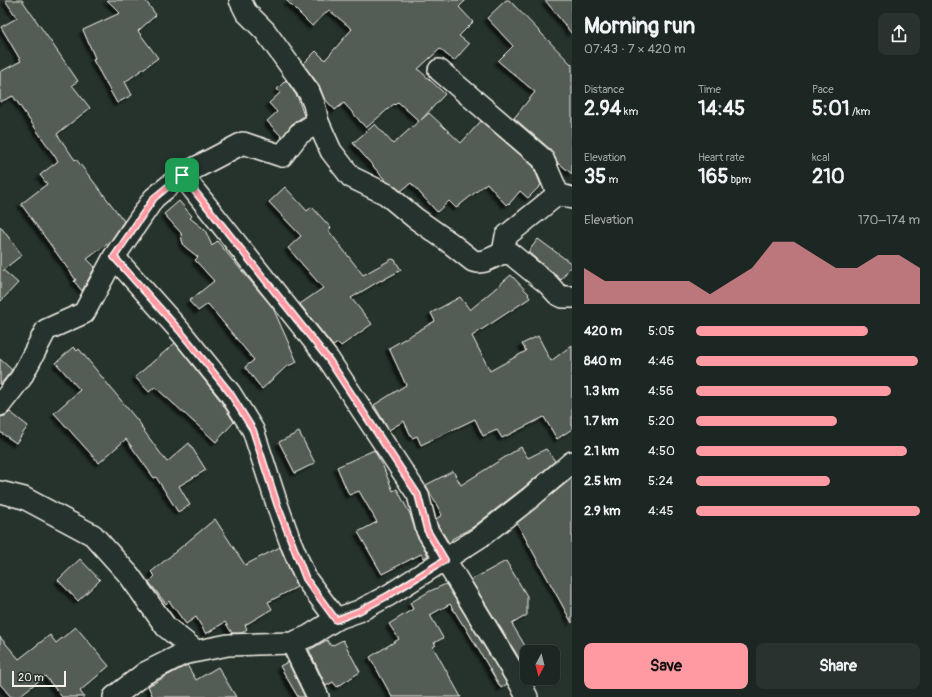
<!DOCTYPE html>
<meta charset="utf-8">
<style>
body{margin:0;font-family:Pangolin,sans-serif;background:#29322f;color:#f1f3f6;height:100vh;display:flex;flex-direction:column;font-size:15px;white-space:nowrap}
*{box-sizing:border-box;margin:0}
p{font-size:13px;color:#a0a5a5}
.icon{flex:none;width:22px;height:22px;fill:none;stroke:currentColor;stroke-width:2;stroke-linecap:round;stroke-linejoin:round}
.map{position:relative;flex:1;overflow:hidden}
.sheet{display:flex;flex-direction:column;background:#1c2622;width:360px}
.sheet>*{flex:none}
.needle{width:26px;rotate:187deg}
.tools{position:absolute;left:520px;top:645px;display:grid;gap:8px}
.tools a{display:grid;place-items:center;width:40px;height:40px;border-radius:8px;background:#1c2622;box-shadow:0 1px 3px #0004,0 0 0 1px #3a4340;font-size:20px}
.scale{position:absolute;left:12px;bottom:10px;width:54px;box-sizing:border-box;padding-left:4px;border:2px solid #f4f1e8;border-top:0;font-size:11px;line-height:14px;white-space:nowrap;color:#f4f1e8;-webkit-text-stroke:3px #26332d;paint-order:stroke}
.pin{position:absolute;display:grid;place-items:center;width:34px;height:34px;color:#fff;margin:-17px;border-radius:8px;box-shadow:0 2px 6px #0006}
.round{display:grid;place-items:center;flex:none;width:42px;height:42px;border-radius:8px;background:#29322f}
.overview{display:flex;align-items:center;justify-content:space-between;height:68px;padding:0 12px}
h1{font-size:22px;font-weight:700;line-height:30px}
.metrics{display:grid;grid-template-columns:repeat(3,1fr);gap:6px;height:68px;padding:4px 12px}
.metrics div{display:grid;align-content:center}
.metrics b{font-size:20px;font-weight:700}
.metrics small{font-size:11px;font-weight:400}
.metrics p{font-size:11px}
.chart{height:112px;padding:8px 12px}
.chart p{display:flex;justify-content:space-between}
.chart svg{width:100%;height:72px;margin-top:4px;fill:#ff9aa2;opacity:.7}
.cta{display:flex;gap:8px;margin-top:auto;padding:8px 12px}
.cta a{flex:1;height:46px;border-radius:8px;background:#ff9aa2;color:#111;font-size:16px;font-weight:700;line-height:46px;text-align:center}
.cta a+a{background:#29322f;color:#f1f3f6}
ul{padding:0 12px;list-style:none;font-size:13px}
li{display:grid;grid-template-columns:64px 48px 1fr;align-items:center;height:30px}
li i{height:10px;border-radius:5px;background:#ff9aa2}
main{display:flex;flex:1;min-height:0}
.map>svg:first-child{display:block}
</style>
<main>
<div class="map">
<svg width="572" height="697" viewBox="0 0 572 697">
<defs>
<filter id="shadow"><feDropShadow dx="-3.5" dy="3.5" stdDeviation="1" flood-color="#0009"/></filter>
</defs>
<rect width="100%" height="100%" fill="#26332d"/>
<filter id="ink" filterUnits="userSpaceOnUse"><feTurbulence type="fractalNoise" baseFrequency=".025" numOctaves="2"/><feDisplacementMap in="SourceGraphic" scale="8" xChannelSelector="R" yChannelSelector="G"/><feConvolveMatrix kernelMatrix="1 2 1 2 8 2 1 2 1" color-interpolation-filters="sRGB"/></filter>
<g filter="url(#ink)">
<!-- building -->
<g fill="#525c55" stroke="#f4f1e8" filter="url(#shadow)">
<polygon points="5,0 22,0 78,81 72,85 90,108 57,134 75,160 76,159 124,221 110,242 87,259 95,267 82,291 74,281 76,280 21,204 47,184 40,175 58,161 13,96 0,102 0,72 21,61 1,27 17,18"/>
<polygon points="107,0 145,0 156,15 138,31 158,58 125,82 132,95 117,103 93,60 95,58 83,30 120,13"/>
<polygon points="286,0 466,0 459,7 473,22 459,36 469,44 454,61 440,49 418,69 445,94 421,120 429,113 461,143 481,121 533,166 541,185 528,198 520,191 509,204 508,203 506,205 487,183 456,208 449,201 437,212 411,183 401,191 386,181 353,143 375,124 393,144 419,121 398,102 395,105 394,104 366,128 344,103 335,110 324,98 319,85 303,64 316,51 325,60 352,29 329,10 312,26"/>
<polygon points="506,0 509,0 572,65 572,174 560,164 559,165 551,150 514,118 535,92 498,61 513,46 487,18"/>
<polygon points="545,0 572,0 572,34"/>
<polygon points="286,80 298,98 304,116 292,124 282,137 267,121 277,112 269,103 280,93 277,89"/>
<polygon points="285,187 307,211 312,207 331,228 328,230 363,275 392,259 395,260 401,270 381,281 381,280 351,298 372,324 341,346 338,343 333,346 300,304 323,288 288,248 301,236 269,202"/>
<polygon points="179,201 192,216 190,218 205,230 212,246 217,241 273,308 297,362 286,367 262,389 245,367 254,360 208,304 198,311 189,301 214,281 195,260 198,257 184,246 182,240 181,233 164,214"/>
<polygon points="0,226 22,255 3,270 18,283 0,302"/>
<polygon points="538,239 572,264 561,280 528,252"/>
<polygon points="511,275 529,294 528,295 530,298 472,336 490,371 526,351 522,344 538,336 551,361 572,345 572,429 557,439 544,417 502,438 497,430 483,436 475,419 421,445 417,436 412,438 404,421 389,430 374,405 406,385 389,348 435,321 431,313 460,297 470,310"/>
<polygon points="175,343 220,400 234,422 216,442 155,387 149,392 135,377"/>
<polygon points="73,347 77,351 79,349 142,426 141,427 167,462 189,443 206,470 179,486 190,505 178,512 156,477 154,478 126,439 99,463 54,413 80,390 56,363"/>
<polygon points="0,359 12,370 0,385"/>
<polygon points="10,412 28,426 16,443 0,432 0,417 5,416"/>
<polygon points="299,432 315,463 295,473 279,442"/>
<polygon points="521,447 528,458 546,449 555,461 522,489 473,527 452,539 452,540 449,543 438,525 436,519 442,515 426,485 453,471 461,485"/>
<polygon points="374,450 382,464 393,491 397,489 410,514 417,536 428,555 424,558 421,554 382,574 358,532 377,522 359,491 349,495 337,467"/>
<polygon points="571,479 572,480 572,623 517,523"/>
<polygon points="215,519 245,565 280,547 297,587 268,602 272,609 245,625 247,629 242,633 232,633 225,622 206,634 196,617 186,624 169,601 166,604 149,582 155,576 151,572"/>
<polygon points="80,559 100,580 78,601 58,580"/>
<polygon points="506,561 527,596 527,615 512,624 527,649 527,671 471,580"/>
<polygon points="446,584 507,684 501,688 464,625 463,625 450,604 430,615 443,638 434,643 436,645 433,647 461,697 392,697 370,657 399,639 389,624 413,609 410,603 430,591"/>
<polygon points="76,627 109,666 80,691 84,697 62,697 45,676 18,697 11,697 0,684 0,637 19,659 50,635 56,643"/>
<polygon points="327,640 331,646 343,640 360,672 337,687 333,682 326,686 309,650"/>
<polygon points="288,662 305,697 298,697 280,666"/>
<polygon points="187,665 196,680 218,667 236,697 153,697 148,686"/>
</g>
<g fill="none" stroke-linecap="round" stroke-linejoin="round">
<defs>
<g id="street">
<polyline points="240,0 246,12 265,31 309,92 314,104 318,122 331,151 351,177 386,194 415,218 449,242 473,261 478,262 485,261 503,253 511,254 548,284 557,294 563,297 572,297"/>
<polyline points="439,70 543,159 558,194 572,198"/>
<polyline points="182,175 329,360 418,495 427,530 520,683 527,697"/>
<polyline points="503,253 506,236 558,194"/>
<polyline points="114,257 180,331 230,393 253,430 277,504 290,541 306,579 336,619"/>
<polyline points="0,405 21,378 46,330 84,313 114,257 154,198 182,175 243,143 282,156 299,134 318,122"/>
<polyline points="0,492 24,498 93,535 129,575 166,627 196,651"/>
<polyline points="292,643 318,697"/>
<polyline points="114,697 145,673 183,654 228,645 292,643 309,636 336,619 359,611 389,595 480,537 530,498 572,462"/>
</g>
</defs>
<!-- street casing -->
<use href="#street" stroke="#f4f1e8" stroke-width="24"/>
<!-- street -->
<use href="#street" stroke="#26332d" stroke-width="21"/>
</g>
</g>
<g fill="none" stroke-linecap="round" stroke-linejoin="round" filter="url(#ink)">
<defs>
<polygon id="route" points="182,175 329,360 418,495 427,530 445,560 389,595 359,611 336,620 306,579 277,504 253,430 230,393 180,331 114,257 154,198"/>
</defs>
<!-- route casing -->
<use href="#route" stroke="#fff" stroke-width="8"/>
<!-- route -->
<use href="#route" stroke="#ff9aa2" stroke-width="5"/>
</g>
</svg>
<div class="tools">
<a><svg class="needle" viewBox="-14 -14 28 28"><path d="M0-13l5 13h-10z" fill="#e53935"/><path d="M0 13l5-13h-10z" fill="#a0a5a5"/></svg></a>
</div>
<div class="scale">20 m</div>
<div class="pin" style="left:182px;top:175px;background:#1e9e55"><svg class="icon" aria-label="arrive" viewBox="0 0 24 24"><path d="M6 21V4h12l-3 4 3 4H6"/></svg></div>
</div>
<section class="sheet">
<div class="overview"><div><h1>Morning run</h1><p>07:43 · 7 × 420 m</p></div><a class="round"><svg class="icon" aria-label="share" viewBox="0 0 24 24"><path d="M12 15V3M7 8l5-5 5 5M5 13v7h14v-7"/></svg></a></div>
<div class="metrics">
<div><p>Distance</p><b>2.94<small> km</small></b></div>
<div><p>Time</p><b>14:45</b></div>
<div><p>Pace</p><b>5:01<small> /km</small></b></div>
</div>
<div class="metrics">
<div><p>Elevation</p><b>35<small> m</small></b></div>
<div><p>Heart rate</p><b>165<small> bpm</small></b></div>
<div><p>kcal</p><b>210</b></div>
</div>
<div class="chart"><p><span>Elevation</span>170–174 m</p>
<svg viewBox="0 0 160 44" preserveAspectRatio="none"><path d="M0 44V22L10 30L20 30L30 30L40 30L50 30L60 38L70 30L80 22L90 6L100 6L110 14L120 22L130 22L140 14L150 14L160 22V44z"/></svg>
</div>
<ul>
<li><b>420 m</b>5:05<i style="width:77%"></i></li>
<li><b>840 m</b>4:46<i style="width:99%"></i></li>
<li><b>1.3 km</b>4:56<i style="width:87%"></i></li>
<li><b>1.7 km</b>5:20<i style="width:63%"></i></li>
<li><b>2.1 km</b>4:50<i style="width:94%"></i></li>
<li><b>2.5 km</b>5:24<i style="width:60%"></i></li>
<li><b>2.9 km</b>4:45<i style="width:100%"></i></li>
</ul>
<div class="cta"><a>Save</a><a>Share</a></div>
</section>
</main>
